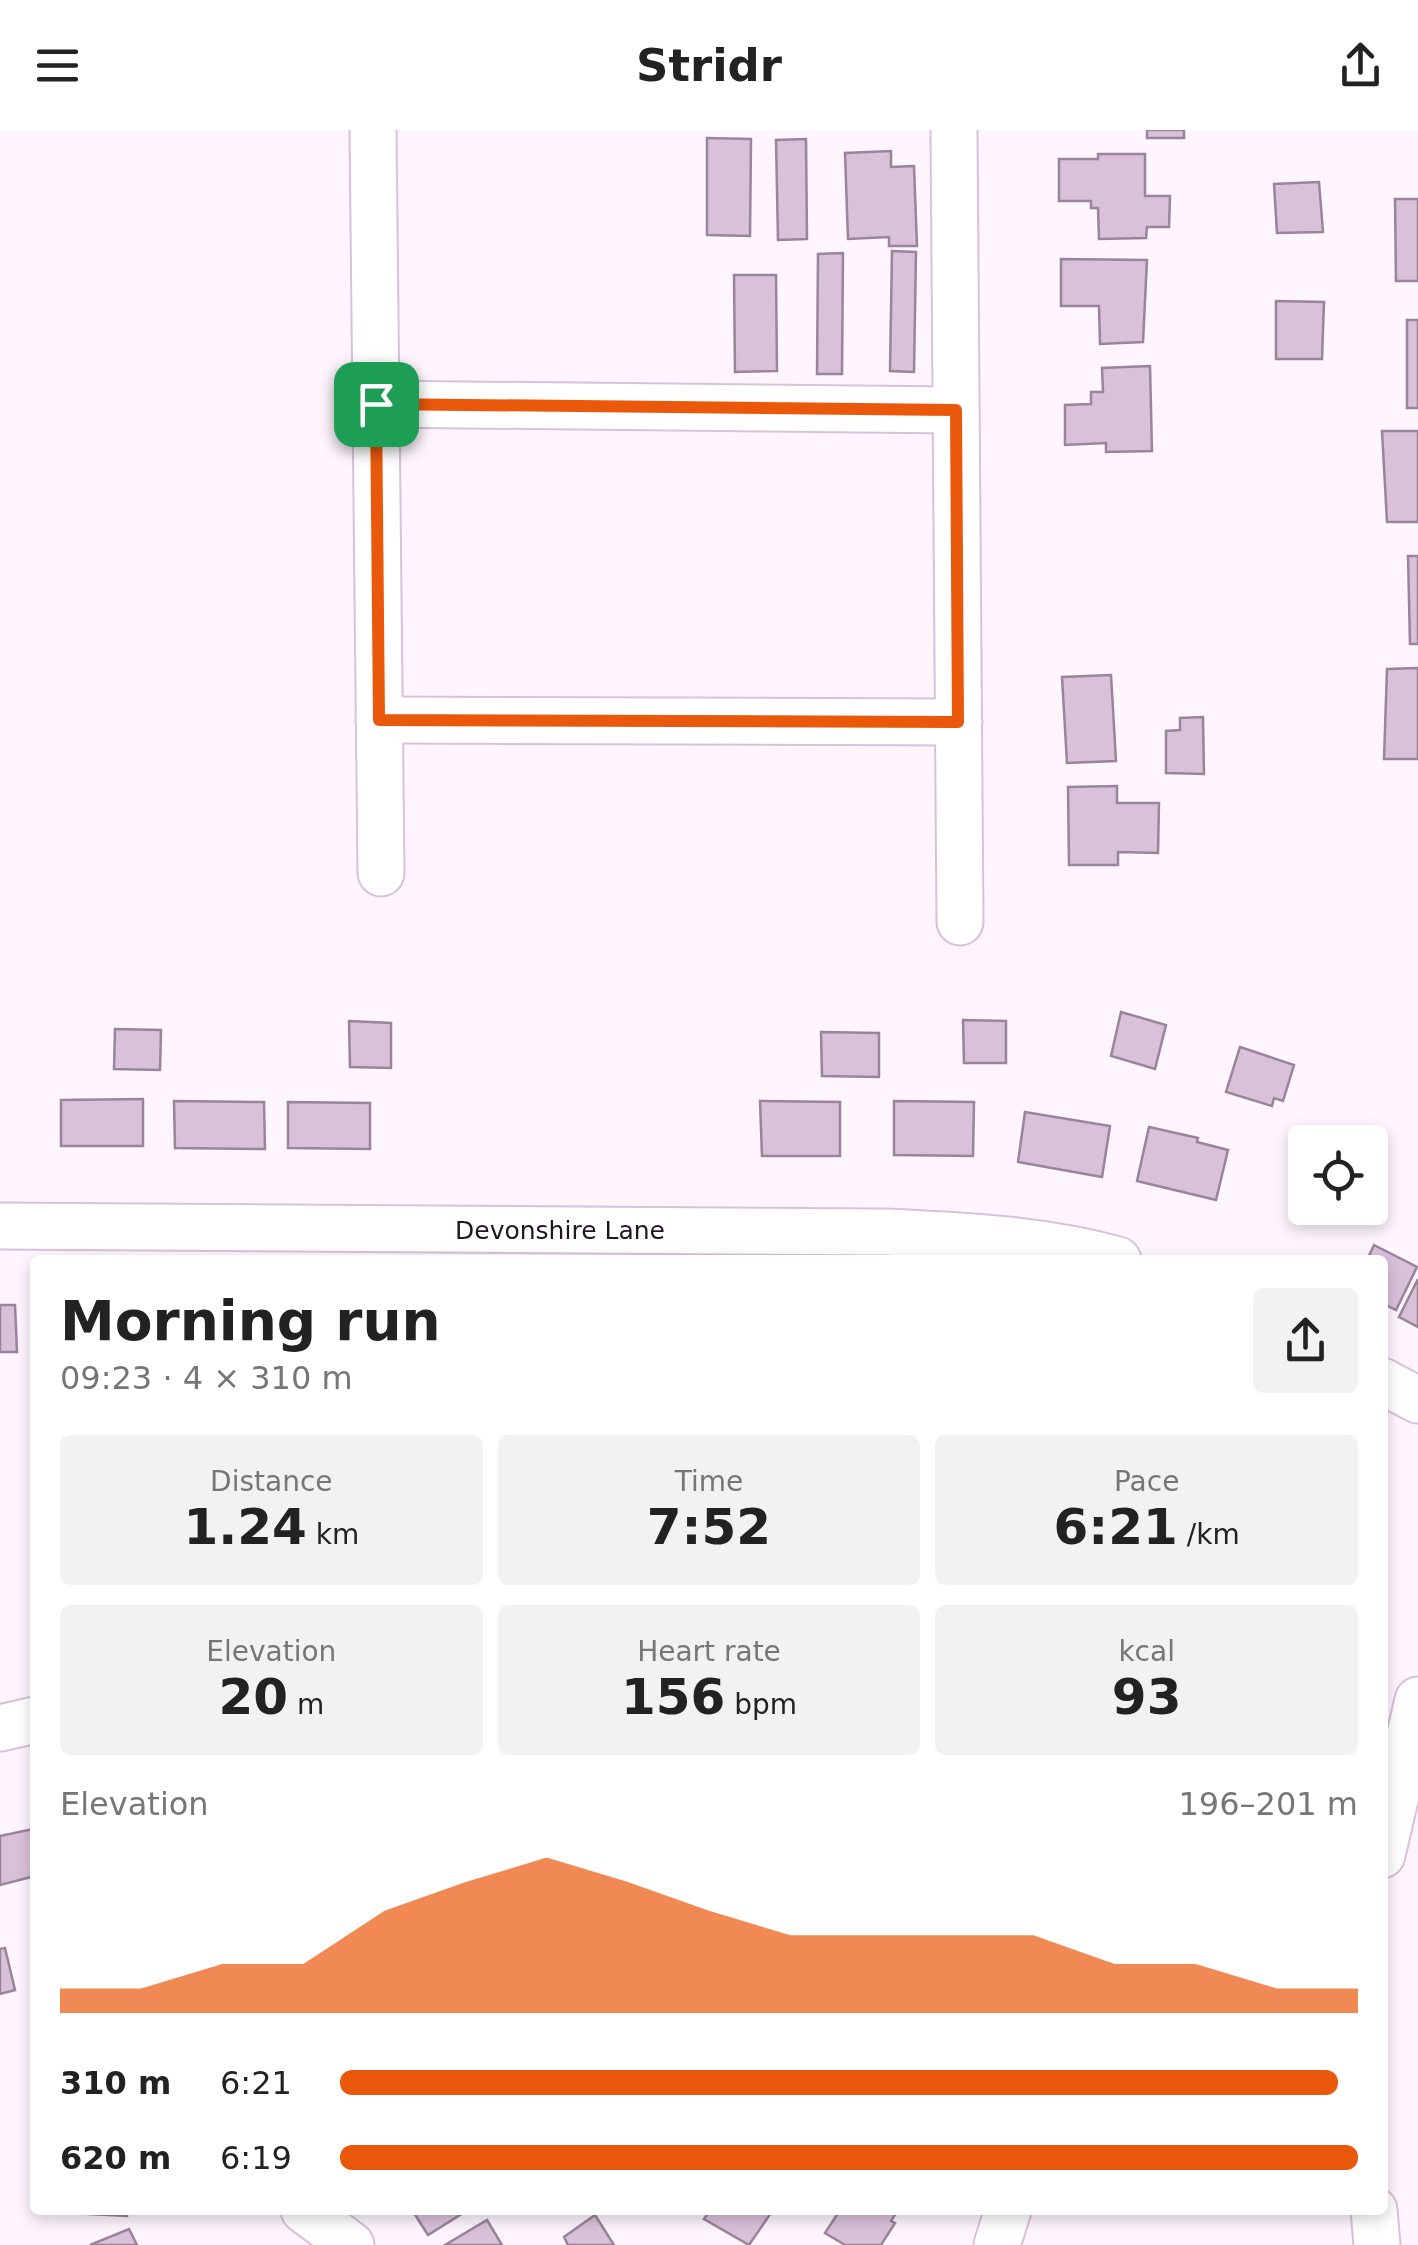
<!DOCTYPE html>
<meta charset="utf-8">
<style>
body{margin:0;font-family:"DejaVu Sans",sans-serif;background:#f2f2f2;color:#222;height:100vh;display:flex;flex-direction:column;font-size:38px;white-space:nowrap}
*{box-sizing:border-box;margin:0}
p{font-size:32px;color:#767676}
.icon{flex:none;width:55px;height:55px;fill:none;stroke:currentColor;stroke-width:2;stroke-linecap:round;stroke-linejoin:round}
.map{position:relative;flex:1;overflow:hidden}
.side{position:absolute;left:30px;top:1125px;width:1358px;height:960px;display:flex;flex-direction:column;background:#fff;border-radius:10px;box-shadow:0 5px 15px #0003}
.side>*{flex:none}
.buttons{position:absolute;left:1288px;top:995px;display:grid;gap:20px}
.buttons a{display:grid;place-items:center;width:100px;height:100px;border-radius:10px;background:#fff;box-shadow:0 5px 15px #0003;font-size:50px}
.pin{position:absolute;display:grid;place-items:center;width:85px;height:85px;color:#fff;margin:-42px;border-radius:20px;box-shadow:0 5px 15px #0006}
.round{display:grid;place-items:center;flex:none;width:105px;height:105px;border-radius:10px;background:#f2f2f2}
.head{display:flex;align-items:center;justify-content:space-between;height:170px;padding:0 30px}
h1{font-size:55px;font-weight:600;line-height:75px}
.metrics{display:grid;grid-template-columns:repeat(3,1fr);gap:15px;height:170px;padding:10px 30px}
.metrics div{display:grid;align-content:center;border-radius:10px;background:#f2f2f2;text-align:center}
.metrics b{font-size:50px;font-weight:600}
.metrics small{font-size:28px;font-weight:400}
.metrics p{font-size:28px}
.chart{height:280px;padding:20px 30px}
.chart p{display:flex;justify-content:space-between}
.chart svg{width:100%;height:180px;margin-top:10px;fill:#ea580c;opacity:.7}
ul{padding:0 30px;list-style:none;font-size:32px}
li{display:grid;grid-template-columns:160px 120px 1fr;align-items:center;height:75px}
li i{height:25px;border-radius:12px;background:#ea580c}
header{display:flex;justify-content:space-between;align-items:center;height:130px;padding:0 30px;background:#fff;font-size:45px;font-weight:600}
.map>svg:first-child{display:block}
</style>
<header><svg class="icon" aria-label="menu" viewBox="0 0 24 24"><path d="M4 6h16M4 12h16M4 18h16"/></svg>Stridr<svg class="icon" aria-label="share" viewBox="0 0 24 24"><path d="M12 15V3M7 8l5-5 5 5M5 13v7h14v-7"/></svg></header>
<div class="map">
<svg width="1418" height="2115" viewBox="0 0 1418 2115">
<rect width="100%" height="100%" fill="#fef5ff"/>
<!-- building -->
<g fill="#d9c1da" stroke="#9a849b" stroke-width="2.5">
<rect x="1147" y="0" width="37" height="8"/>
<polygon points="707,8 751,9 750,106 707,105"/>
<polygon points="806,9 807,109 778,110 776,10"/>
<polygon points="891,21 891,37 914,36 917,116 889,116 889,107 848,109 845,23"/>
<polygon points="1098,24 1145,24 1145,66 1170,66 1169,97 1147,97 1146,108 1099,109 1098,78 1091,78 1091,71 1059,71 1059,29 1098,29"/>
<polygon points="1319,52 1323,102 1277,103 1274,54"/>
<polygon points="1395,69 1418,69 1418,151 1396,151"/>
<polygon points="892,121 916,122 914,242 890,241"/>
<polygon points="843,123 842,244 817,244 818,124"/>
<polygon points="1061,129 1147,130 1143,212 1100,214 1099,176 1061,176"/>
<polygon points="734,145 776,145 777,241 735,242"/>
<polygon points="1276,171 1324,172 1322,229 1276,229"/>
<rect x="1407" y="190" width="11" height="88"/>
<polygon points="1150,236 1152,321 1106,322 1106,313 1065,315 1065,275 1091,274 1091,262 1103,262 1102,238"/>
<polygon points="1382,301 1418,301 1418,392 1387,392"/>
<polygon points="1408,426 1418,426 1418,514 1410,514"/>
<polygon points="1418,538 1418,629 1384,629 1387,539"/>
<polygon points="1111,545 1116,631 1067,633 1062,547"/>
<polygon points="1203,587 1204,644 1166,643 1166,601 1180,600 1180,588"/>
<polygon points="1117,656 1117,673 1159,673 1158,723 1118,722 1118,735 1069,735 1068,657"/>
<polygon points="1121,882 1166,895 1155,939 1111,926"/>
<polygon points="963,890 1006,891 1006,933 964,933"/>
<polygon points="349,891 391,893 391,938 350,937"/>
<polygon points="115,899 161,900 160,940 114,939"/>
<polygon points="821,902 879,903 879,947 822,946"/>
<polygon points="1240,917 1294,935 1283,971 1274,968 1272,976 1226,962"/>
<polygon points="143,969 143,1016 61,1016 61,970"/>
<polygon points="174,971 264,972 265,1019 175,1018"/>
<polygon points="760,971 840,972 840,1026 762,1026"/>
<polygon points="894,971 974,972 973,1026 894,1025"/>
<polygon points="288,972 370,973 370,1019 288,1018"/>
<polygon points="1025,982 1110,996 1102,1047 1018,1032"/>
<polygon points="1149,997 1198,1008 1197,1012 1228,1020 1216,1070 1137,1051"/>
<polygon points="1374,1115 1417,1137 1396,1180 1382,1173 1382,1130 1367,1130"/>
<polygon points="1418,1149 1418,1197 1399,1187"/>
<polygon points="0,1175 15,1175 17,1222 0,1222"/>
<polygon points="33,1699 35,1746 0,1755 0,1706"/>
<polygon points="5,1818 15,1860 0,1864 0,1819"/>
<polygon points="50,2080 127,2080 127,2086 50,2082"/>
<polygon points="412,2080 468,2080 428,2105"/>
<polygon points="710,2080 773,2080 749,2115 704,2089"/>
<polygon points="840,2080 898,2080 891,2091 895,2093 881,2115 845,2115 825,2103"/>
<polygon points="595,2085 614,2115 568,2115 564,2107"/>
<polygon points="487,2090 502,2115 445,2115"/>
<polygon points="129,2099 137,2115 90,2115"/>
</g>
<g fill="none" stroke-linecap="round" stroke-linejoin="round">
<defs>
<g id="minor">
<polyline points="373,0 381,743"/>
<polyline points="954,0 960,792"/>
<polyline points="375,274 956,280"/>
<polyline points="379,590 959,592"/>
<path d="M0,1096l887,6c79,4 155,7 231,28"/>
<polyline points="1382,1251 1418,1270"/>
<polyline points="0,1598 35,1590"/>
<polyline points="1382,1725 1418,1570"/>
<polyline points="304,2080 351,2115"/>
<polyline points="1374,2080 1377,2115"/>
<polyline points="997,2115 1008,2080"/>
</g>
</defs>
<!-- minor casing -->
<use href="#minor" stroke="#d9c1da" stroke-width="49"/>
<!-- minor -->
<use href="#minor" stroke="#fff" stroke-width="45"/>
</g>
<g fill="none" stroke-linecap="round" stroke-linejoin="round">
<defs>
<polygon id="route" points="376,274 956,280 958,592 379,590"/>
</defs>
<!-- route casing -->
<use href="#route" stroke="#fff" stroke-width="20"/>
<!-- route -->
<use href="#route" stroke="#ea580c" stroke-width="12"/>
</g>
<g text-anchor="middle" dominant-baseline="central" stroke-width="9" stroke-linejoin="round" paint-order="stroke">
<!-- street labels -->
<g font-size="25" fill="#1f1720" stroke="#fff">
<text x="560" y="1100">Devonshire Lane</text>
</g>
</g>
</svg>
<div class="buttons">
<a><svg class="icon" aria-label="locate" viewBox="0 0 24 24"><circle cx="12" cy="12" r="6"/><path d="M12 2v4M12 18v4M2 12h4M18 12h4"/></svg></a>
</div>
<div class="pin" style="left:376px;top:274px;background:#1e9e55"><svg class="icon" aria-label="arrive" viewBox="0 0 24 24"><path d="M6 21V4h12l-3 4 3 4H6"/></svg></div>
<section class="side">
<div class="head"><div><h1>Morning run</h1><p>09:23 · 4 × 310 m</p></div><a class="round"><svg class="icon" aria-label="share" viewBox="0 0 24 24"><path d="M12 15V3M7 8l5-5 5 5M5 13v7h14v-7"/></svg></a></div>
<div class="metrics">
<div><p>Distance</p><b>1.24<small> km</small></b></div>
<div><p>Time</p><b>7:52</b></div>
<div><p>Pace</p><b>6:21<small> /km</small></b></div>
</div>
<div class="metrics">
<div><p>Elevation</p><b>20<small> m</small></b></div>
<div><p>Heart rate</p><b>156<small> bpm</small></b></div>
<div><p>kcal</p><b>93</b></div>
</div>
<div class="chart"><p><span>Elevation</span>196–201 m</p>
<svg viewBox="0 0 160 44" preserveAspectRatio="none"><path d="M0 44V38L10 38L20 32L30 32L40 19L50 12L60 6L70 12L80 19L90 25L100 25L110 25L120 25L130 32L140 32L150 38L160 38V44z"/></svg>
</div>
<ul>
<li><b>310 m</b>6:21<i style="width:98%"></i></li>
<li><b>620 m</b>6:19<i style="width:100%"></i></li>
</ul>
</section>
</div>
